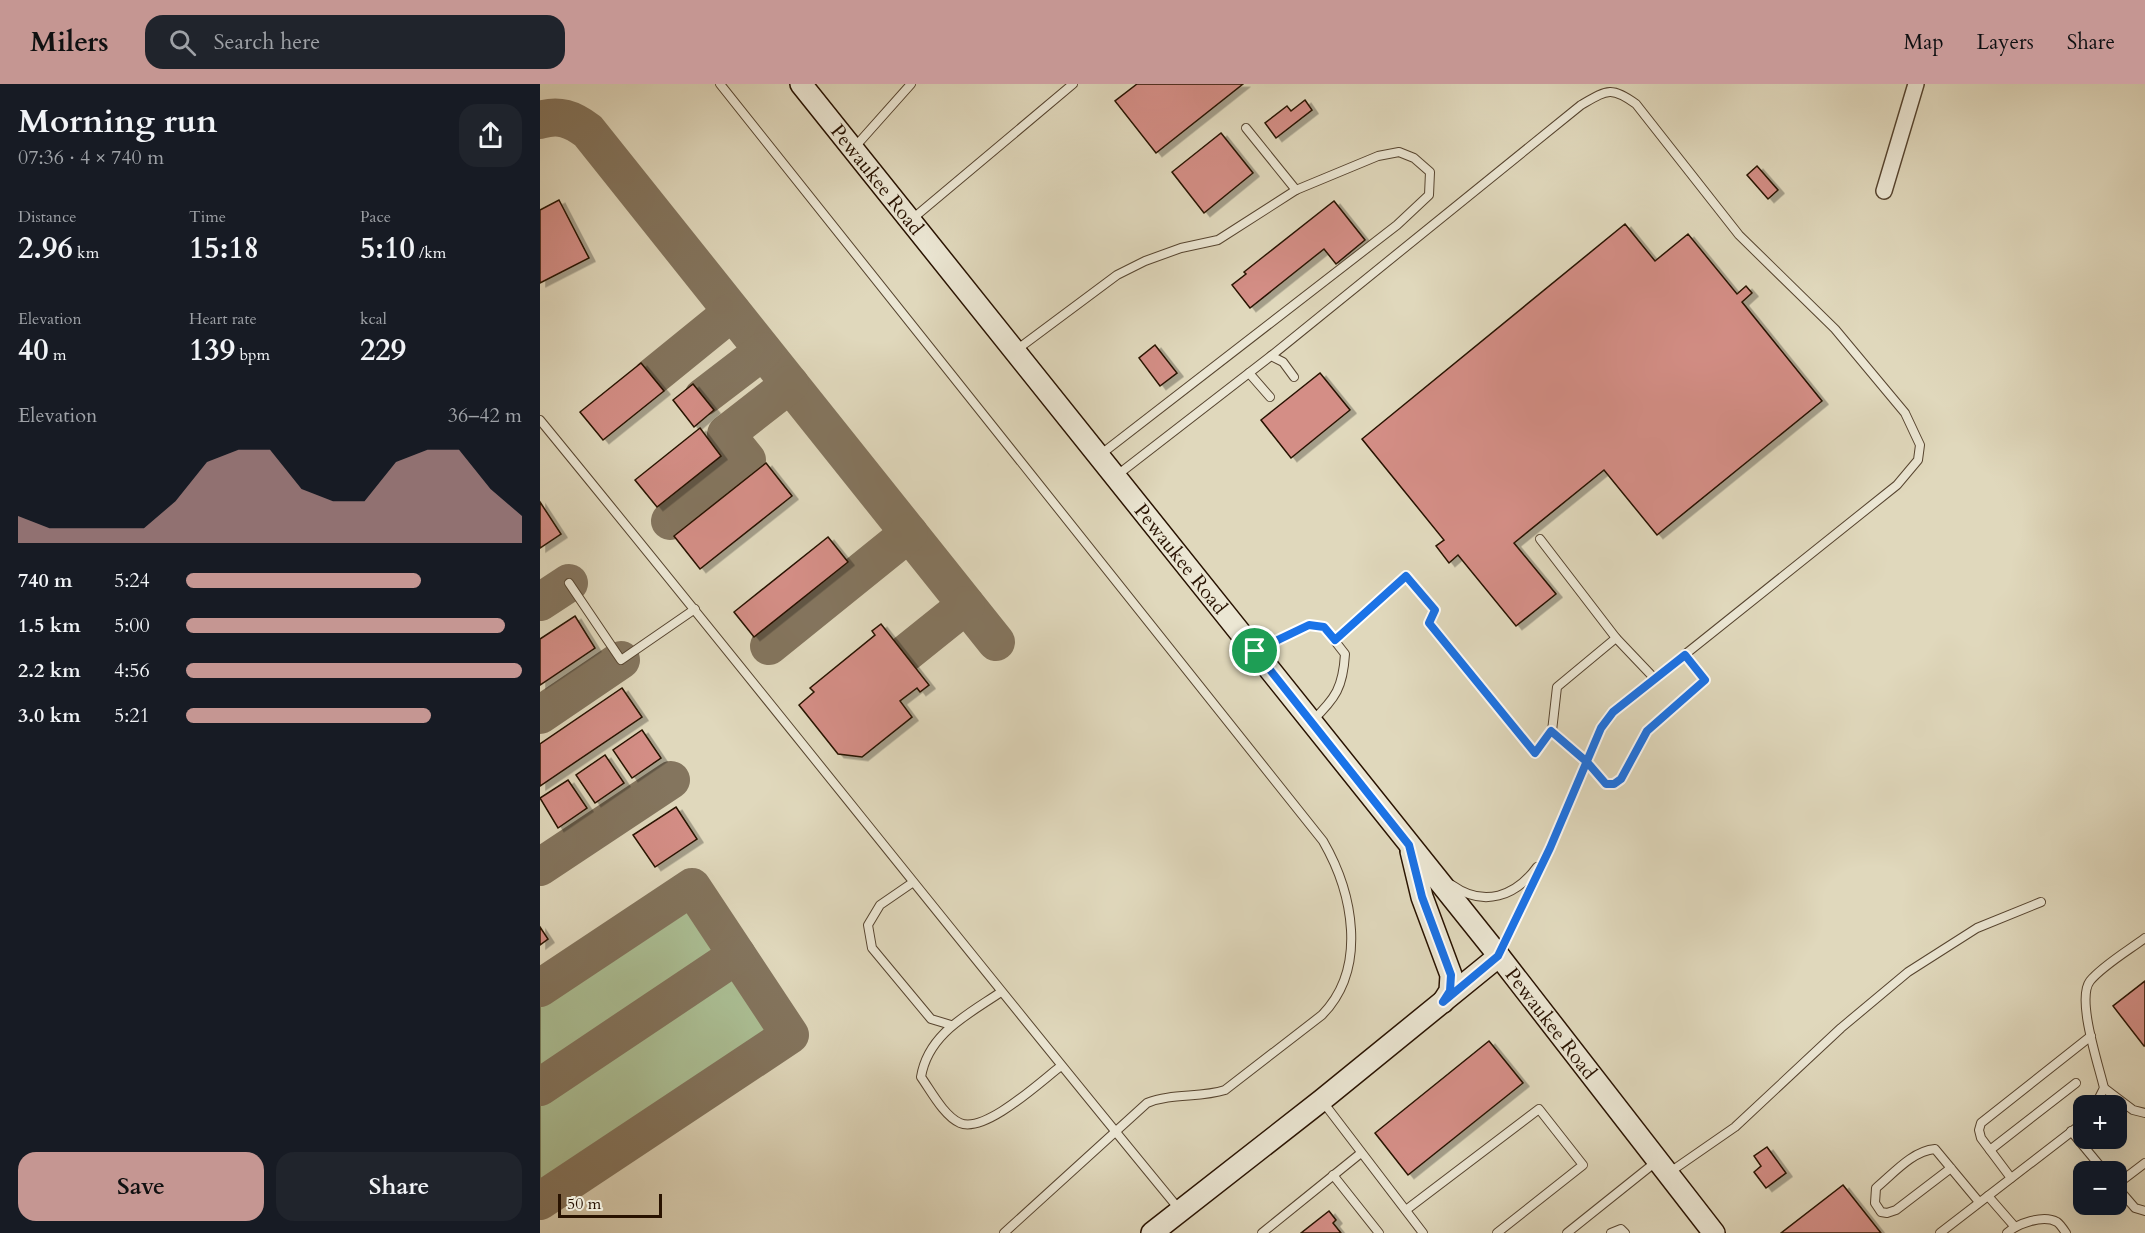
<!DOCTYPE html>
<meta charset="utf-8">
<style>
body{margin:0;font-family:Cardo,serif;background:#20242c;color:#f1f3f6;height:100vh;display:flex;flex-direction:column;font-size:22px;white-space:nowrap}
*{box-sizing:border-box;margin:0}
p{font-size:20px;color:#9ea1a6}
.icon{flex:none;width:33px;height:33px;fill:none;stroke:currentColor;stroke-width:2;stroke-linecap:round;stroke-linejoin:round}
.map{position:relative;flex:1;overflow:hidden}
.side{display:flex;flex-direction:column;background:#171b24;width:540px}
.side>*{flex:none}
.tools{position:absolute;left:1533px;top:1011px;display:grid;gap:12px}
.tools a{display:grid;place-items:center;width:54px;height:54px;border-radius:12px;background:#171b24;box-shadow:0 6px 24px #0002;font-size:30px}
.scale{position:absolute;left:18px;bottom:15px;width:104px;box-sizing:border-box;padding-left:6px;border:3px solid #281200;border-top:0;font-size:16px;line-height:21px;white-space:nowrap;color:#281200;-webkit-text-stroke:4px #ebe6d3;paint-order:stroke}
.pin{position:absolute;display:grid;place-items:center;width:51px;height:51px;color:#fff;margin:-26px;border:3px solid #fff;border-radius:50%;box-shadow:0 2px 6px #0007}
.round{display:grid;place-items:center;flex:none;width:63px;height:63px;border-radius:18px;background:#20242c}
.summary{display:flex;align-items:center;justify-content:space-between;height:102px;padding:0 18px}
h1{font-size:33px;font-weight:700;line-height:45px}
.metrics{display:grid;grid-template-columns:repeat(3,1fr);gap:9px;height:102px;padding:6px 18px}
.metrics div{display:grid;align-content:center}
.metrics b{font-size:30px;font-weight:700}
.metrics small{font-size:16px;font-weight:400}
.metrics p{font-size:16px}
.chart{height:168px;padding:12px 18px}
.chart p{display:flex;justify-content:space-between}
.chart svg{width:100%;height:108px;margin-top:6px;fill:#c59692;opacity:.7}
.action{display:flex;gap:12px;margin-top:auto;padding:12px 18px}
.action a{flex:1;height:69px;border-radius:18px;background:#c59692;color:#111;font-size:24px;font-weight:700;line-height:69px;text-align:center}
.action a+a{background:#20242c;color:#f1f3f6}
ul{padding:0 18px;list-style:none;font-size:20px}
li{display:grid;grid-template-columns:96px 72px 1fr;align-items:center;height:45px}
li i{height:15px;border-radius:8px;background:#c59692}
header{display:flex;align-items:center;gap:36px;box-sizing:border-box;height:84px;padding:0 30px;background:#c59692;color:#111}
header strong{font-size:28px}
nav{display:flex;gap:33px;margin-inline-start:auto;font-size:21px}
.search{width:420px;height:54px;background:#20242c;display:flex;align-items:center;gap:15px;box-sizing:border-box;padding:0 21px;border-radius:18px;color:#9ea1a6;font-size:22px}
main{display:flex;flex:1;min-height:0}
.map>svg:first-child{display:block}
</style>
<header>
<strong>Milers</strong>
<div class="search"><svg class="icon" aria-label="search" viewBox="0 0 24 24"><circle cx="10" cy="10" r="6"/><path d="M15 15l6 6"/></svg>Search here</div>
<nav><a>Map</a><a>Layers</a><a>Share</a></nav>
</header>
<main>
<section class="side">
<div class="summary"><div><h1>Morning run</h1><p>07:36 · 4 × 740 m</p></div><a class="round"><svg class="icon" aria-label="share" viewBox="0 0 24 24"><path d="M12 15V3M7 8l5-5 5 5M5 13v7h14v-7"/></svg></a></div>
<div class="metrics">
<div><p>Distance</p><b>2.96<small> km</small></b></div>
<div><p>Time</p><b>15:18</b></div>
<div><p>Pace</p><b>5:10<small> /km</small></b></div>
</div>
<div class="metrics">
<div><p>Elevation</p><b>40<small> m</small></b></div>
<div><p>Heart rate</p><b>139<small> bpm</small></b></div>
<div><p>kcal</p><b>229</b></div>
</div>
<div class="chart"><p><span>Elevation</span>36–42 m</p>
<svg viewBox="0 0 160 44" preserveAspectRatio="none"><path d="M0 44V33L10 38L20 38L30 38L40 38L50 27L60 11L70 6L80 6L90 22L100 27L110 27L120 11L130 6L140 6L150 22L160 33V44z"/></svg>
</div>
<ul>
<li><b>740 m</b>5:24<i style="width:70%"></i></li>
<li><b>1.5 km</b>5:00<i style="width:95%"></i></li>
<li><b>2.2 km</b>4:56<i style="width:100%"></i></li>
<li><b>3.0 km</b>5:21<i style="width:73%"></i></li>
</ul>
<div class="action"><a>Save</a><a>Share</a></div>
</section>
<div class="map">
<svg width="1605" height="1149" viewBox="0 0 1605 1149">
<defs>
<filter id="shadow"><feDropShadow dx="6" dy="3.5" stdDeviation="0" flood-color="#0004"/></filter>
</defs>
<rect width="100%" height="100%" fill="#e0d8bc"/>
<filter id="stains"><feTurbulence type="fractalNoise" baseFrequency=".00333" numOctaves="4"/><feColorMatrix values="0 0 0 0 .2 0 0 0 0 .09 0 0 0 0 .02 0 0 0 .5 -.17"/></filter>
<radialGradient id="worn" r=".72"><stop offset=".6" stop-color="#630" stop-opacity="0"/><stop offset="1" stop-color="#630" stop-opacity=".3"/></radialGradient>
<!-- green -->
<g fill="#acc096" stroke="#6a694b" stroke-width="1.5">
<path d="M146,819c15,5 38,37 32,53l-178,121v-80l139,-93z"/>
<path d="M185,888c5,0 9,0 14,2 11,7 34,46 30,58l-229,156v-91z"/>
</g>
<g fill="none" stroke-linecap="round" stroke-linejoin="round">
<!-- taxiway -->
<g stroke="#84755e" stroke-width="38">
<path d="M0,36c19,-6 32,-1 48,11l408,511"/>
<polyline points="112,293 192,228"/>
<polyline points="163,313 223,267"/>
<polyline points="130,437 207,376 186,350 250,300"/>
<polyline points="0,518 29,499"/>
<polyline points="229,562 369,449"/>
<polyline points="365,570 426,521"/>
<polyline points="0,631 81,576"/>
<polyline points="0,783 131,696"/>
<polyline points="0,904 152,803 250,951 0,1117"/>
<polyline points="0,1003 197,871"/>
</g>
</g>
<!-- building -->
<g fill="#d48e86" stroke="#281200" stroke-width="1.5" filter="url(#shadow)">
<polygon points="597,0 703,0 616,69 575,17"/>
<polygon points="765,16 772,26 736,54 725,39 747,22 751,27"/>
<polygon points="681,49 713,89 664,129 632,88"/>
<polygon points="1217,82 1238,106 1228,115 1207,91"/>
<polygon points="19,116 49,174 0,199 0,126"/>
<polygon points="794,117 825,156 796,180 784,165 710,224 692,201 706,190 704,188"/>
<polygon points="1085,140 1115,177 1148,150 1197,210 1206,202 1212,209 1202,218 1282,317 1117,451 1064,386 974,459 1016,510 976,542 918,471 909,479 896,462 904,456 822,355"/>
<polygon points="615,261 637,289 620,302 599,274"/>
<polygon points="101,279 124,307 63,356 40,328"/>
<polygon points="780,289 810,326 751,374 721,336"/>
<polygon points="153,300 174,326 154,343 133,316"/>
<polygon points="160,344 181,372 117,423 95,396"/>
<polygon points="226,379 252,412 160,485 134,452"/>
<polygon points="0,418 21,450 0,464"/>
<polygon points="288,453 308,478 214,553 194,528"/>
<polygon points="35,532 55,564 0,601 0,555"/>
<polygon points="341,540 389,601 380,608 377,604 360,617 372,633 322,673 298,670 259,621 274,608 270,604 335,551 332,547"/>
<polygon points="82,604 102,633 0,702 0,660"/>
<polygon points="102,646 121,674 92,694 73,666"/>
<polygon points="65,671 84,699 55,719 36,691"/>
<polygon points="28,696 47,724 18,744 0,714"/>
<polygon points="136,723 157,755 115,783 93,751"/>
<polygon points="0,843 8,855 0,861"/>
<polygon points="1605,897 1605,962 1604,962 1573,922"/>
<polygon points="949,957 983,999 868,1091 835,1049"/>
<polygon points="1227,1063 1246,1089 1226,1104 1214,1088 1221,1082 1214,1072"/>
<polygon points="1303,1101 1341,1149 1241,1149"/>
<polygon points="789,1127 796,1136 793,1139 801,1149 761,1149"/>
</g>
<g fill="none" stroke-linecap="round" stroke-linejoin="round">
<defs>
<g id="lane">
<path d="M180,0l603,757c30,52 45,127 -1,174l-97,75c-25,8 -53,3 -78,13l-143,130"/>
<polyline points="706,44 756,106"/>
<polyline points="314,64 371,0"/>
<polyline points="371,136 533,0"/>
<polyline points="475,267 577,191 605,177 641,164 678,156 756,106 838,72 859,68 874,74 890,88 889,111 857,141 560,371"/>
<path d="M731,272l310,-251c26,-15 30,-19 55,-1l103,131 96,94 70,84 15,32 -2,15 -21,25 -284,227 -12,16 -51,120 -50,104"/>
<polyline points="709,289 730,313"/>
<path d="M0,336c215,262 424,528 639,789"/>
<polyline points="576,392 731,272 743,278 754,293"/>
<polyline points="1000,455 1076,554"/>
<polyline points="29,499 81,576 155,525"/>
<polyline points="795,556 866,492 895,526 889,539 995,669 1012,647 1047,678 1066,700 1074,700 1081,695 1107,647 1165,596 1145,571"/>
<path d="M716,566l53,-25 15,2 21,27c-2,33 -9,44 -33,67"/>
<polyline points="1012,647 1017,603 1076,554 1115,595"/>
<polyline points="372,799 340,821 328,841 332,864 391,935 411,941"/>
<path d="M912,801c32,23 64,11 85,-18"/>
<path d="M461,908c-34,23 -73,42 -80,85 10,14 23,39 39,46 25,11 81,-42 101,-57"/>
<polyline points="1564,1004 1593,1026 1605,1029"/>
<polyline points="783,1018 883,1149"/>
<path d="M1555,1022l9,-18c-5,-22 -28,-89 -14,-107 12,-15 39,-31 55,-43"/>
<polyline points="1531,1047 1565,1088"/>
<polyline points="1450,1066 1536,999"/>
<path d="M1411,1084l-55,42 -9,3 -6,-1 -6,-9 1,-15c17,-14 36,-37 59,-39l44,53"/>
<polyline points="1130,1088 1195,1043 1301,944 1368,888 1437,844 1501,818"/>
<polyline points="793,1091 839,1149"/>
<polyline points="1471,1094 1441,1054 1439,1046 1441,1039 1551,952"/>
<polyline points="1576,1101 1605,1079"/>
<polyline points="1576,1102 1595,1124 1605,1127"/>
<polyline points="1448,1112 1475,1143"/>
<polyline points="866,1126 999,1025 1043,1081 957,1149"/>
<polyline points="722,1149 821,1069"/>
<polyline points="1027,1149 1117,1077"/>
<polyline points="1071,1149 1081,1145 1085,1149"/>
<polyline points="1400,1149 1544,1038"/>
<path d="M1467,1149c10,-9 36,-19 50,-11 3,2 7,8 9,11"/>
</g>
<polyline id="street" points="1344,107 1376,0"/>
<g id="secondary">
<path id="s1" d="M261,0l698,872 215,277"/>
<polyline points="871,767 882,813 911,891 910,907 903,918"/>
<polyline points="612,1149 782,1016 959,872"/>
</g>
</defs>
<!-- lane casing -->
<use href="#lane" stroke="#56442f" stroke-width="10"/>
<!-- street casing -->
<use href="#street" stroke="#56442f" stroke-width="18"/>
<!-- secondary casing -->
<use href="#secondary" stroke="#281200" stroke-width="24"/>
<!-- lane -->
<use href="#lane" stroke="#ebe6d3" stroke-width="8"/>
<!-- street -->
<use href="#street" stroke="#ebe6d3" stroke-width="15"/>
<!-- secondary -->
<use href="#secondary" stroke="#ebe6d3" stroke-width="21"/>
</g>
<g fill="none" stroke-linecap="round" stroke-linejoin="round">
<defs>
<polyline id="route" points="715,567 869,761 882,813 911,891 910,907 903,918 958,872 1010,764 1061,644 1073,628 1145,571 1165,596 1107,647 1081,695 1074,700 1066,700 1047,678 1011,647 995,669 889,539 895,526 866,492 795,556 784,543 769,541 715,567"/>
</defs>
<!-- route casing -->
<use href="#route" stroke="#fff" stroke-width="12"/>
<!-- route -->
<use href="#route" stroke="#1a73e8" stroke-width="8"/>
</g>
<g text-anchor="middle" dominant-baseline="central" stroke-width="5" stroke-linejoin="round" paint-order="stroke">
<!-- street labels -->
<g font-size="20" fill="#281200" stroke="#ebe6d3">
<text stroke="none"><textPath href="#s1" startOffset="122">Pewaukee Road</textPath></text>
<text stroke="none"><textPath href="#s1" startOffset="608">Pewaukee Road</textPath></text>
<text stroke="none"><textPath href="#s1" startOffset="1202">Pewaukee Road</textPath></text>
</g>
</g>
<rect width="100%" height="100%" filter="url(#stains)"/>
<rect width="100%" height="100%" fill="url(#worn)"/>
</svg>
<div class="tools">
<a>+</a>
<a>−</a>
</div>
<div class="scale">50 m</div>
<div class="pin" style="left:715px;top:567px;background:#1e9e55"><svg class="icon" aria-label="arrive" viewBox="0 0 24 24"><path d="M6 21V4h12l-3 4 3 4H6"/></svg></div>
</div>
</main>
